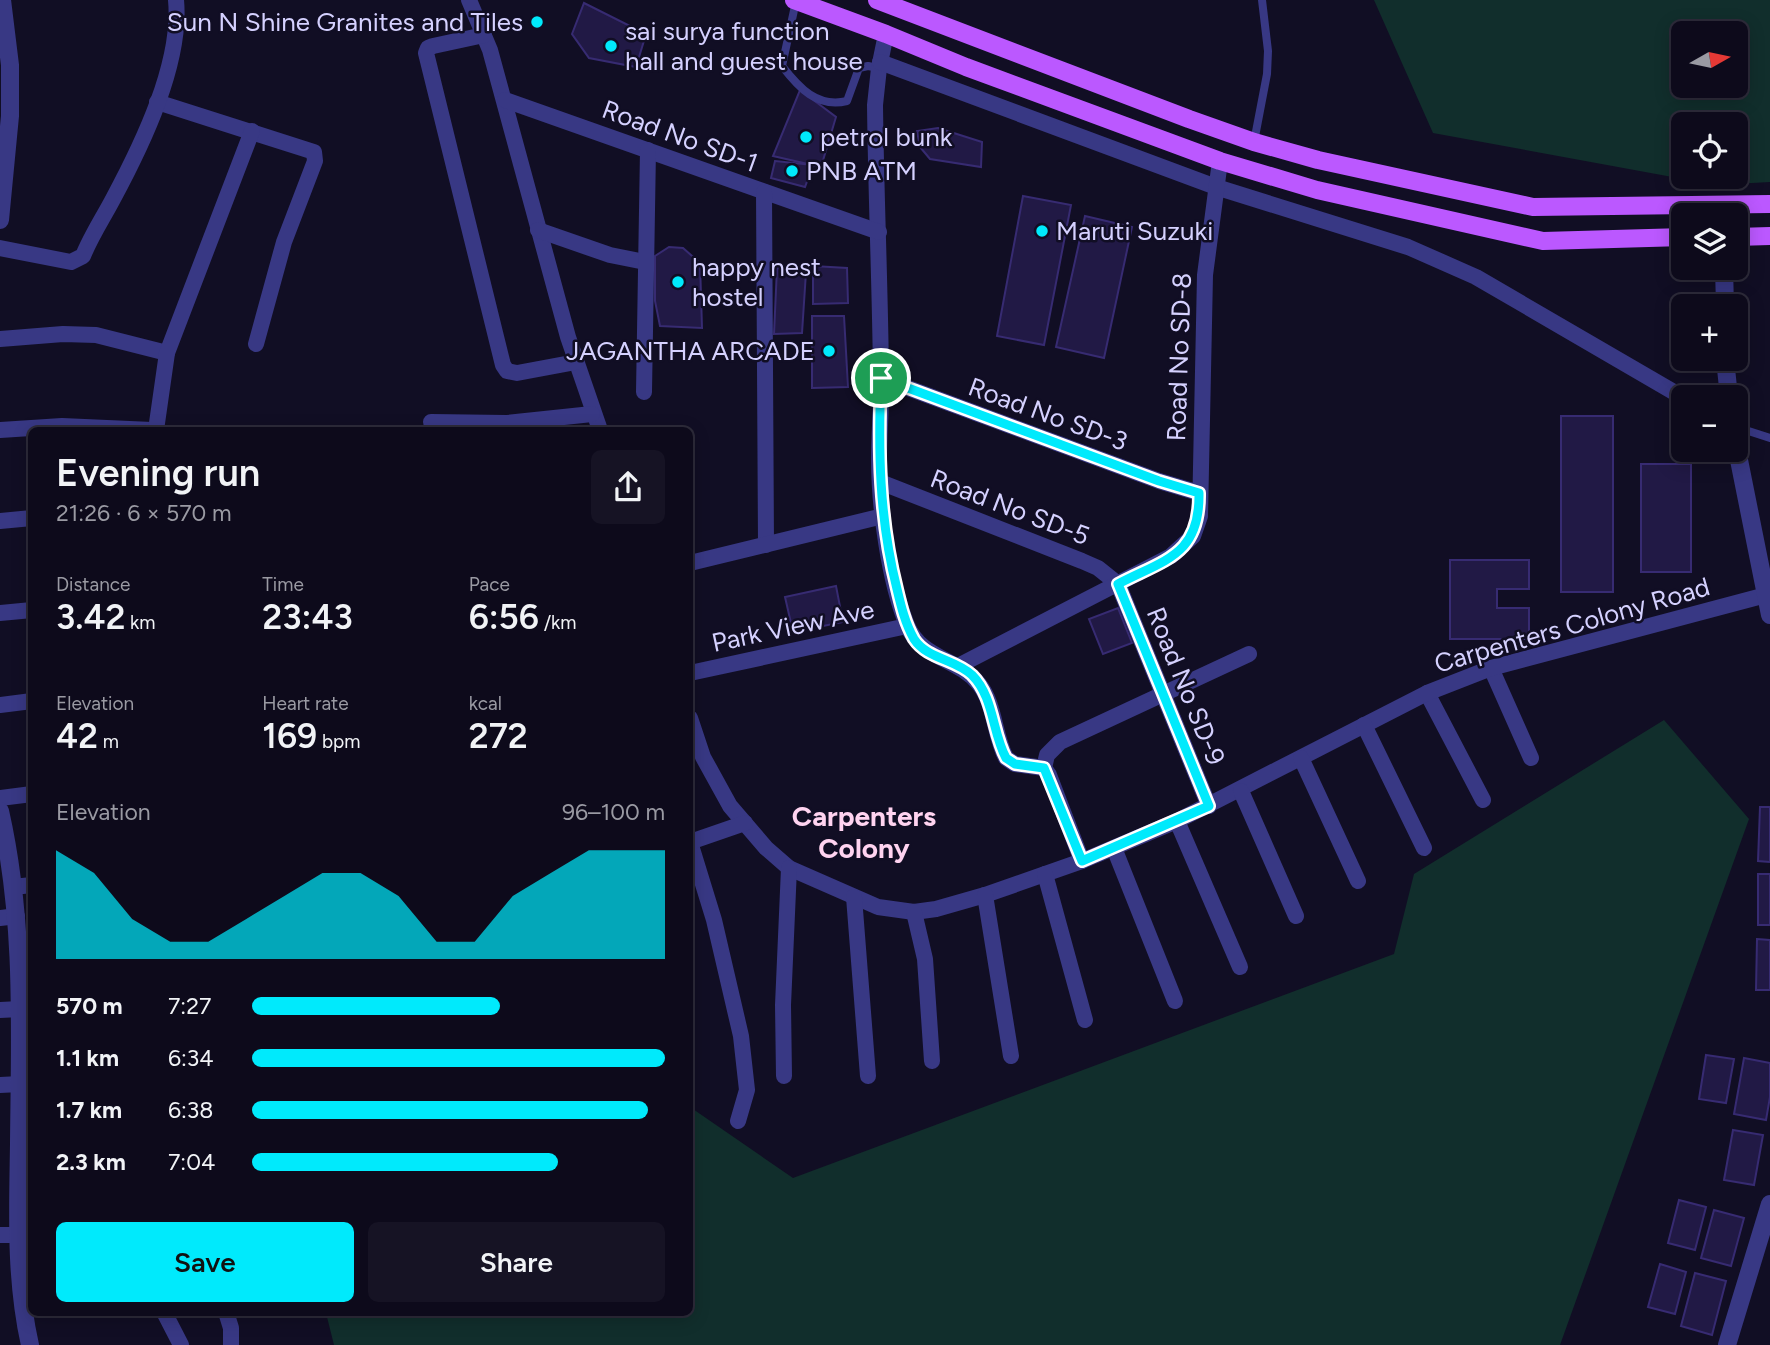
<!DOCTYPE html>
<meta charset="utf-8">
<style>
body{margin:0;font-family:Figtree,sans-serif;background:#161324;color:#f1f3f6;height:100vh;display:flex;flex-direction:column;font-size:26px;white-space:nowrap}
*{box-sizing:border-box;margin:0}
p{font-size:23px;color:#9a9aa3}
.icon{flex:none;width:38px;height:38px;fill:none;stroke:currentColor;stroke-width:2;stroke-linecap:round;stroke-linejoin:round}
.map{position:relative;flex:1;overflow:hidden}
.drawer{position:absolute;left:28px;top:427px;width:665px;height:889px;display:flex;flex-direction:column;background:#0d0a1b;border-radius:10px;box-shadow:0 4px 18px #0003,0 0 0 2px #2d2b3a}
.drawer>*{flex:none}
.needle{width:46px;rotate:81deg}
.fabs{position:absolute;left:1671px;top:21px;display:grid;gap:14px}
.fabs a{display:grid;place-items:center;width:77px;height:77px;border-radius:10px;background:#0d0a1b;box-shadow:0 4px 18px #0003,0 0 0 2px #2d2b3a;font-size:35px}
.pin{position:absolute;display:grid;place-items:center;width:60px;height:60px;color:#fff;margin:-30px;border:4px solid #fff;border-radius:50%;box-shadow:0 2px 7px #0007}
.round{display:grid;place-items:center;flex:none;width:74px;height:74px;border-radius:10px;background:#161324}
.headline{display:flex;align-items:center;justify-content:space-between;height:119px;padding:0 28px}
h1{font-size:38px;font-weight:600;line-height:52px}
.metrics{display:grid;grid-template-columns:repeat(3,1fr);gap:10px;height:119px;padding:7px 28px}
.metrics div{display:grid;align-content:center}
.metrics b{font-size:35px;font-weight:600}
.metrics small{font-size:19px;font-weight:400}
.metrics p{font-size:19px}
.chart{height:196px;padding:14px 28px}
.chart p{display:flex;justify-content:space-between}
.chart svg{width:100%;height:126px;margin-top:7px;fill:#00eafc;opacity:.7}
.primary-button{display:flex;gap:14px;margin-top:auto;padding:14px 28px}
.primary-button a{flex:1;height:80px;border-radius:10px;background:#00eafc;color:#111;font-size:28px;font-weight:600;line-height:80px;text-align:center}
.primary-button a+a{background:#161324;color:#f1f3f6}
ul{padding:0 28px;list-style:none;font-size:23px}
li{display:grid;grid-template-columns:112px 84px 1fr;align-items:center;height:52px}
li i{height:18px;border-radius:9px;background:#00eafc}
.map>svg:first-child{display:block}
</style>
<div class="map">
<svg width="1770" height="1345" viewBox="0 0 1770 1345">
<rect width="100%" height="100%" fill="#110e24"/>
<!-- green -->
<g fill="#112e2c" fill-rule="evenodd">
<path d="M1374,0h396v182l-54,3 -283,-52zM1736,33v53h-52v-53zM1684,124h52v53h-52z"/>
<polygon points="1664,720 1749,819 1560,1345 334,1345 326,1313 690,1312 690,1107 793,1178 1394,954 1414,874"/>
</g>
<!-- building -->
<g fill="#211945" stroke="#372b72" stroke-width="2">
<polygon points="584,3 646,34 636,67 589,58 572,34"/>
<polygon points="800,90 836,117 821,167 773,156"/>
<polygon points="938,128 982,142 981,167 930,159 920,147 917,131"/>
<polygon points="775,161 813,165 805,187 771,178"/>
<polygon points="1023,196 1071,205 1044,345 997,336"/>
<polygon points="1085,216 1132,227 1104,358 1056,347"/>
<polygon points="669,247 683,248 700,263 702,328 660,326 655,301 655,256"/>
<polygon points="813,266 847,268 848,303 813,304"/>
<polygon points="777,268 806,272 802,333 774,334"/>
<polygon points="812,316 844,316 848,387 812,388"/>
<rect x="1561" y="416" width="52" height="176"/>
<rect x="1641" y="464" width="50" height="108"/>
<polygon points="1450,560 1529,560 1529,589 1497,589 1497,608 1529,608 1529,639 1450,639"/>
<polygon points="836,586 843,622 793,632 785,597"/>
<polygon points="1118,608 1132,643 1103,654 1089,619"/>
<polygon points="1760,807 1770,807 1770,862 1758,861"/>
<rect x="1758" y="874" width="12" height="51"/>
<polygon points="1757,939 1770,940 1770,990 1756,990"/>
<polygon points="1706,1055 1734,1059 1726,1103 1699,1099"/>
<polygon points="1744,1058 1770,1063 1770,1097 1766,1120 1734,1114"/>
<polygon points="1733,1130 1763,1135 1754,1185 1724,1180"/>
<polygon points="1679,1200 1706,1207 1695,1250 1668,1243"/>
<polygon points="1714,1210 1744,1218 1731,1266 1701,1258"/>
<polygon points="1660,1264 1686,1272 1675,1314 1648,1307"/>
<polygon points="1695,1273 1726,1281 1712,1335 1681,1326"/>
</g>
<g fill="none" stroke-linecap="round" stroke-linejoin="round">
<!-- service -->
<g stroke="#383884" stroke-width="8">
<path d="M796,1l-14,65c17,22 35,42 65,35l12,-33 9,-2 11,2"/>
<polyline points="1254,142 1267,74 1268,51 1262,0"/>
<polyline points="1736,427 1770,438"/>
</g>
<!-- minor -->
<g stroke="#383884" stroke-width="16">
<polyline points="469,0 490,50 568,337 600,430"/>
<path d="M886,34l-7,34 -4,37c1,90 5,179 6,269 1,29 -2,57 -2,85 0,48 10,122 28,166 14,34 51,33 72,59 16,20 15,51 27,74l9,6 29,4 5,7 33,86"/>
<polyline points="484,35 433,46 428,48 426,53 503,365 507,371 517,373 576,362"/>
<polyline points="880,62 1216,187 1408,247 1476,277 1684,398"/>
<polyline points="505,100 879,232"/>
<polyline points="157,102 314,152 315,161 284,242 256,344"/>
<polyline points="764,192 766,545"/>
<polyline points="538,230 610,255 645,262"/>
<path d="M0,248l71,14 12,-6c8,-20 20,-38 30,-57 29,-54 69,-136 63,-199"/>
<polyline points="0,339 63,334 96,335 167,353"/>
<polyline points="881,378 1159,481 1199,493"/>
<polyline points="644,392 648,150"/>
<polyline points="431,422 507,423 592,414"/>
<polyline points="0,430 62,426 152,430"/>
<polyline points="156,430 167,353 252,131"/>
<polyline points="880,482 1082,561 1098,568 1118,584 1209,806"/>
<polyline points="0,521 32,518"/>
<polyline points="690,563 883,516"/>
<polyline points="0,613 32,610"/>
<polyline points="958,666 1171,556 1193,536 1200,516 1205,275 1220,161"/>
<polyline points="1491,668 1531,758"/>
<polyline points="690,673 907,626"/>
<polyline points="1427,693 1483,800"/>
<polyline points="0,705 32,701"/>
<polyline points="690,718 703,757 730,806 766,848 789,868 878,907 914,912 936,909 985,895 1082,861 1177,821 1427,693 1491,668 1766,595"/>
<polyline points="1364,725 1424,848"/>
<polyline points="1301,758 1358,881"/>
<polyline points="1044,768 1047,755 1060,742 1249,654"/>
<polyline points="1241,791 1296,916"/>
<polyline points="0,798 32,794"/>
<polyline points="1177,821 1240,967"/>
<polyline points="690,842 714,920 741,1036 747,1090 738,1121"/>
<polyline points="690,842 745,823"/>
<polyline points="1114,848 1175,1001"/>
<polyline points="1045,874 1085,1020"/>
<polyline points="13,887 32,885"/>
<polyline points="985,895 1011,1056"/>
<polyline points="854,897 868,1076"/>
<polyline points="914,912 925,959 932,1061"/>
<polyline points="0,918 17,916"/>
<polyline points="0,1010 20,1009"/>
<polyline points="784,1076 783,1005 789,868"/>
<polyline points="0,1085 20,1084"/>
<polyline points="0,1235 18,1235"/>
<polyline points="164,1312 181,1345"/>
<polyline points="226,1312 231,1328 231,1345"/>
</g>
<!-- tertiary -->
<g stroke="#383884" stroke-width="18">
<polyline points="0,220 10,116 10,65 2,0"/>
<polyline points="1724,268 1725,306"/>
<polyline points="1725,359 1729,397"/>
<polyline points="1736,445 1770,615"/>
<path d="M0,811c25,110 20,221 19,333 -1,67 -4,135 11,201"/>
<polyline points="1727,1345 1770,1204"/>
</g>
<!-- primary -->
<g stroke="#bb58ff" stroke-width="18">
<polyline points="794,0 886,34 966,67 1220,161 1317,190 1543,241 1684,237"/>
<polyline points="877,0 1189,119 1254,142 1318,160 1533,207 1770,204"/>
<polyline points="1736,237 1770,236"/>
</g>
</g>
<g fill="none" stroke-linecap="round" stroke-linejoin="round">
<defs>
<path id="route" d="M881,378l278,103 40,12c1,62 -33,66 -81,91l91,222 -127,55 -38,-93 -29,-4 -9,-6c-14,-26 -12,-61 -34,-83 -17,-16 -45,-16 -58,-36 -9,-16 -13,-33 -17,-50 -18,-71 -19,-139 -16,-211z"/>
</defs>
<!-- route casing -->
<use href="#route" stroke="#fff" stroke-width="14"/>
<!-- route -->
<use href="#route" stroke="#00eafc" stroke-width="9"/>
</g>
<!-- markers -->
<g fill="#00eafc" stroke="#110e24" stroke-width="2.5">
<circle cx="537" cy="22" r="7"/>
<circle cx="611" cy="46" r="7"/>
<circle cx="806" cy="137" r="7"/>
<circle cx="792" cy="171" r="7"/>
<circle cx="1042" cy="231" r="7"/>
<circle cx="678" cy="282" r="7"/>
<circle cx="829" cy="351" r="7"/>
</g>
<g text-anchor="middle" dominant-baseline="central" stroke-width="5" stroke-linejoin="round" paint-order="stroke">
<!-- poi labels -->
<g font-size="26" fill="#d5d1ff" stroke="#110e24" text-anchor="start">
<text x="523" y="22" text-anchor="end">Sun N Shine Granites and Tiles</text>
<text x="625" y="31">sai surya function<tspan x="625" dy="30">hall and guest house</tspan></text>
<text x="820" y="137">petrol bunk</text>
<text x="806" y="171">PNB ATM</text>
<text x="1056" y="231">Maruti Suzuki</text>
<text x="692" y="267">happy nest<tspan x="692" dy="30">hostel</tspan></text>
<text x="815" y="351" text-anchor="end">JAGANTHA ARCADE</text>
</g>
<!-- street labels -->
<g font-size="26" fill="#d5d1ff" stroke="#110e24">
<text transform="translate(680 136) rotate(20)">Road No SD-1</text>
<text transform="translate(1179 357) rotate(-88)">Road No SD-8</text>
<text transform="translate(1048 414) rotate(20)">Road No SD-3</text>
<text transform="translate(1010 507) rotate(21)">Road No SD-5</text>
<text transform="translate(1572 625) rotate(-16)">Carpenters Colony Road</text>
<text transform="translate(793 626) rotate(-12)">Park View Ave</text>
<text transform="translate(1186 686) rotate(68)">Road No SD-9</text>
</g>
<!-- neighbourhood labels -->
<g font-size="28" font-weight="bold" fill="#ffd3f0" stroke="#110e24">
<text x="864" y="816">Carpenters<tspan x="864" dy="32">Colony</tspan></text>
</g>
</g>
</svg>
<div class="fabs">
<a><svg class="needle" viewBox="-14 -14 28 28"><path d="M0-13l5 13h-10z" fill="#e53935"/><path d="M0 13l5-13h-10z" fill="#9a9aa3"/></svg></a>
<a><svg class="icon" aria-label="locate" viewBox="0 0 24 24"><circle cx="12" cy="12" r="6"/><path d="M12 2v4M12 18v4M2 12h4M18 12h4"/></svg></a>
<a><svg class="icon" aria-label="layers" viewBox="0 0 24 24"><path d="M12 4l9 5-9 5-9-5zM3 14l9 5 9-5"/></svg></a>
<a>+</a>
<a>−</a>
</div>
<div class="pin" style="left:881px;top:378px;background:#1e9e55"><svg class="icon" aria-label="arrive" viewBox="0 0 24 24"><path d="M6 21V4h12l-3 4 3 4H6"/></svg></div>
<section class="drawer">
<div class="headline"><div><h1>Evening run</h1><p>21:26 · 6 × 570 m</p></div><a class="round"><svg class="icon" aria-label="share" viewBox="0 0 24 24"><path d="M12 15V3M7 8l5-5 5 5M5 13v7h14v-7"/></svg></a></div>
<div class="metrics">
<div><p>Distance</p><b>3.42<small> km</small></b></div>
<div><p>Time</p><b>23:43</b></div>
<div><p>Pace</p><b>6:56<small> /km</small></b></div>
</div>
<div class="metrics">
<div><p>Elevation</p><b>42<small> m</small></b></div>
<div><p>Heart rate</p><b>169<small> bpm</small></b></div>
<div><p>kcal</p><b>272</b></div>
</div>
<div class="chart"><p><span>Elevation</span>96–100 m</p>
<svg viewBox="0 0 160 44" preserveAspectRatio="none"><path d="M0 44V6L10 14L20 30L30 38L40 38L50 30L60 22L70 14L80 14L90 22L100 38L110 38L120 22L130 14L140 6L150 6L160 6V44z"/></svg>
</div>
<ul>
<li><b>570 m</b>7:27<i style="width:60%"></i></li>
<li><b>1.1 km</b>6:34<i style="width:100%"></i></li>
<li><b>1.7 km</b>6:38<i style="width:96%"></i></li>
<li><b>2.3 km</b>7:04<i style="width:74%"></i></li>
</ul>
<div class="primary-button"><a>Save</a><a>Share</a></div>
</section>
</div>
